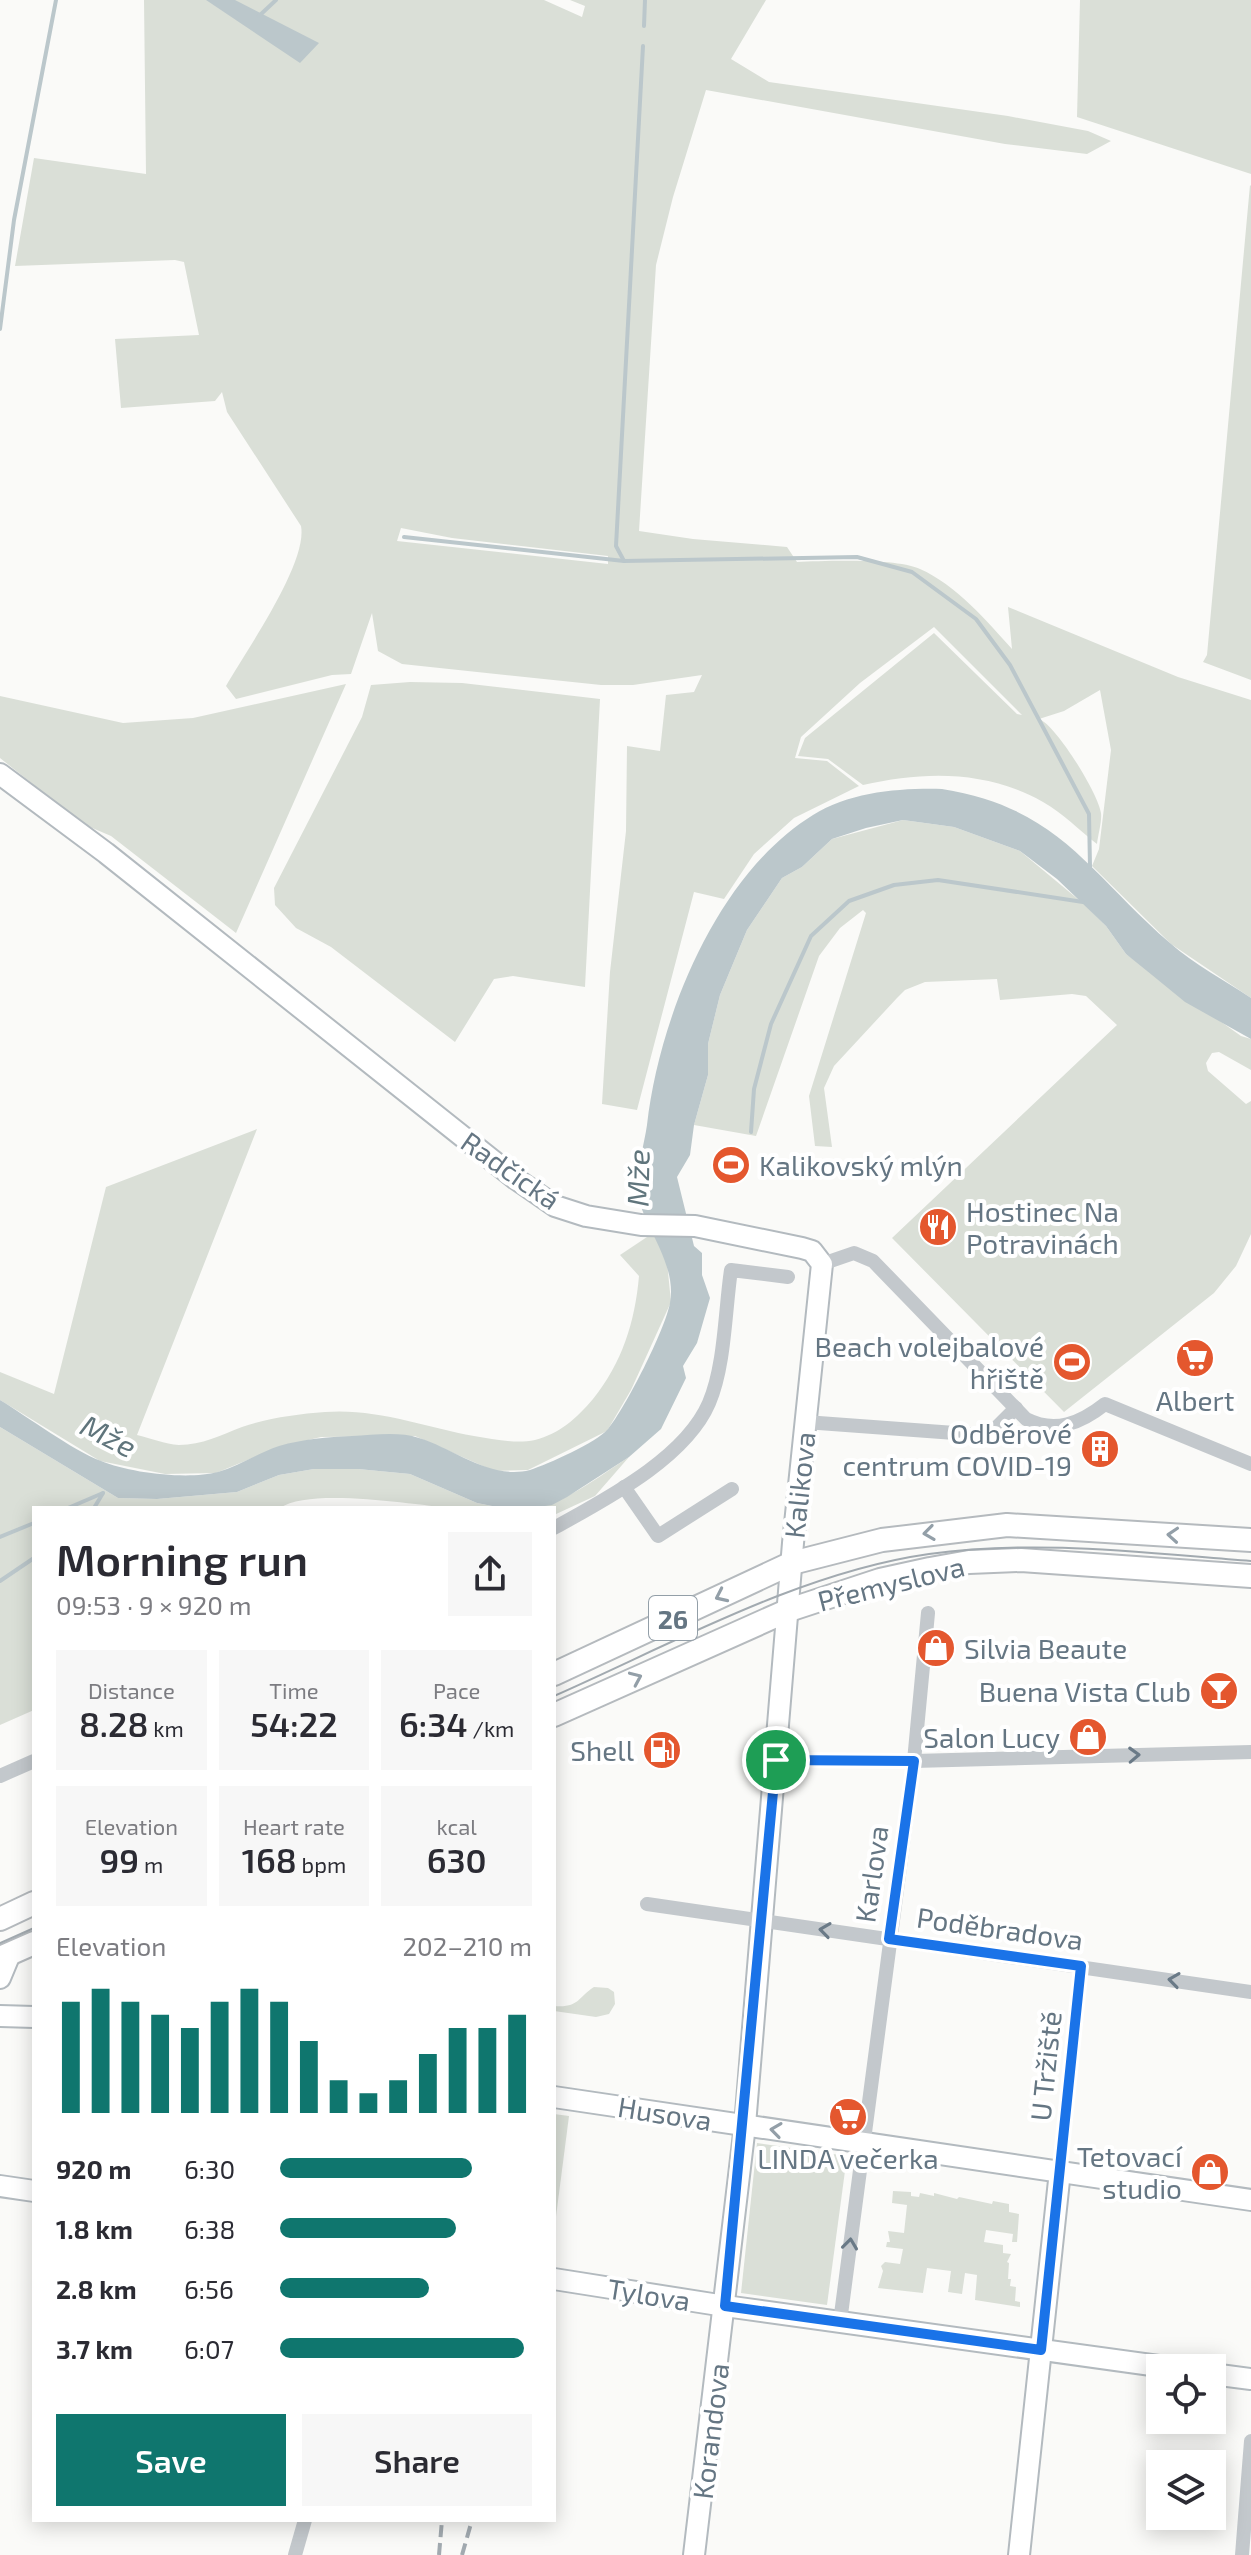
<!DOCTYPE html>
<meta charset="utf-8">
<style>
body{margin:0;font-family:"Exo 2",sans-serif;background:#f7f7f7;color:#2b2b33;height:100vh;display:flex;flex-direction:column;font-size:30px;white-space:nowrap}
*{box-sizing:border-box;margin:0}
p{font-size:26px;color:#7c7c81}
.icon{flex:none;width:44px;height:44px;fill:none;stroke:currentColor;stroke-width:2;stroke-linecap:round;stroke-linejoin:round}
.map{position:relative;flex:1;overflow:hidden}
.drawer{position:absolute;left:32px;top:1506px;width:524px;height:1016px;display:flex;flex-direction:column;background:#fff;border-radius:0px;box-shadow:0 4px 20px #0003}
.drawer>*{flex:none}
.fabs{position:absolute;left:1146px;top:2354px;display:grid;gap:16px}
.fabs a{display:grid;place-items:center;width:80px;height:80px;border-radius:0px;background:#fff;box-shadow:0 4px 20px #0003;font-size:40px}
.pin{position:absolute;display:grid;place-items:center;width:68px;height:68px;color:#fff;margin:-34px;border:4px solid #fff;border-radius:50%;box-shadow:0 2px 8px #0007}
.round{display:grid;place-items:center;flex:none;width:84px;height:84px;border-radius:0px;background:#f7f7f7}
.headline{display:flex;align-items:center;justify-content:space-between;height:136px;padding:0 24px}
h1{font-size:44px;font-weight:600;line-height:60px}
.figures{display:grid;grid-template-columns:repeat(3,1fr);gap:12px;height:136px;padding:8px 24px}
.figures div{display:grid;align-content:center;border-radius:0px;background:#f7f7f7;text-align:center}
.figures b{font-size:34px;font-weight:600}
.figures small{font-size:22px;font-weight:400}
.figures p{font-size:22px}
.chart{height:224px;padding:16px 24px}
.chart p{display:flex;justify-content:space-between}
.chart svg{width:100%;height:144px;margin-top:8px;stroke:#0f766e;stroke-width:6}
.primary-button{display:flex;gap:16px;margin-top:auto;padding:16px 24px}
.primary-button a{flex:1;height:92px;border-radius:0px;background:#0f766e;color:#fff;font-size:32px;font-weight:600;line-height:92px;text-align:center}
.primary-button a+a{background:#f7f7f7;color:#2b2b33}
ul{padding:0 24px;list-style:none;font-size:26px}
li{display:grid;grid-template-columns:128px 96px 1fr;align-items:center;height:60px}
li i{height:20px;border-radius:10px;background:#0f766e}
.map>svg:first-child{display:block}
</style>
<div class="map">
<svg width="1251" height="2555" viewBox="0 0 1251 2555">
<rect width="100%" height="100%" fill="#fafaf8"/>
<!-- green -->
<g fill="#dadfd7" fill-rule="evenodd">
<path d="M144,0h400l38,17 3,-11 -15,-6h196l-35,59 38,23 239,34 80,15 23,10 -24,13 -82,-10 -299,-54 -33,107 -17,68 -17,266 54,8 94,8 10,15c29,-1 98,-4 123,7 35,15 68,53 92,80l-4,-42 170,70 73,23v298l-80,-54 -79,-78 7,-17 12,-99 -11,-60 -36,21 -25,8c17,6 59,74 62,94 1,9 -3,22 -4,31 -17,-13 -34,-31 -54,-42 -57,-32 -118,-31 -180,-17l-35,-26 -30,-3 7,-18 129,-105 83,81 5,1 -88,-88 -74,56 -59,54 -6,21 32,3 32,25 -65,32 -40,36 -30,45 -30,-7 -57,218 -35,-6 8,-132 16,-141 1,-85 33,5 6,-56 28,-3 8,-17 -69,10h-32l-199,-21 -24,-13 -6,-38 -21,61 -19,1 -96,24 -10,-13c20,-35 82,-123 75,-160l-74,-114 -5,-20 -7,9 -94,7 -6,-69 84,-4 -15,-73 -9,-2 -160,6 19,-108 112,16zM401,528l51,10 156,18v8l-211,-23z"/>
<polygon points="1080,0 1251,0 1251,174 1077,117"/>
<polygon points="1250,185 1251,186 1251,680 1203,662 1207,655"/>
<polygon points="410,682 462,683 600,699 585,987 513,976 494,979 455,1042 331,947 296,928 275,905 274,888 362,717 371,685"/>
<polygon points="346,684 236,933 111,836 83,824 0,758 0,696 123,723 193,718"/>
<polygon points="903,820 954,827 1020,851 1085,905 1106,926 1126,954 1241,1036 1251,1039 1251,1070 1219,1052 1212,1053 1206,1063 1208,1071 1246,1104 1251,1101 1251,1234 1236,1266 1214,1293 1064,1412 892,1238 1117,1025 1086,996 1072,994 1000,1000 997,979 925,982 905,990 897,998 834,1066 824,1088 832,1147 815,1146 809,1096 866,913 863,910 840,928 819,956 756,1136 694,1125 708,1075 708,1044 720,995 747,930 782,878 802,867 832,839"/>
<path d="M257,1129l-120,306c13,3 28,9 42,10 23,0 42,-10 63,-18 27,-9 55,-13 83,-15 51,-4 100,15 149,24 20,3 41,8 61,4 24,-6 42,-22 58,-41 29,-36 42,-77 46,-123l-19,-21 33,-22 14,29 4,40 -40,88 -24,41 -79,39 -34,1 -79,-35 -94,1 -42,10 -63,26 -51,1 -65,-13 -100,-61v-28l54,22 52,-207z"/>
<path d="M0,1427l118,71 39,1 80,-7 42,-17 35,-6h44l52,5 67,29 25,5c-17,0 -34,1 -50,0 -37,-3 -142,-21 -172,0h-246v202l-34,15z"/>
<path d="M629,1457l-34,39 -41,19v-7h-23c37,-6 67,-31 98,-51z"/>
<path d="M594,1987l14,1 6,4 1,12 -6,10 -13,3 -42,-6v-5c25,2 23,-8 40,-19z"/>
<polygon points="554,2114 569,2116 554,2232"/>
<polygon points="757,2143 847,2156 827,2305 741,2293"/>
<polygon points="893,2191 911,2192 911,2196 919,2197 920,2193 934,2196 934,2193 957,2199 959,2197 992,2204 993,2201 1009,2204 1009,2212 1019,2214 1017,2242 1012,2242 1013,2234 986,2230 984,2242 1003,2245 1003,2253 1011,2254 1007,2262 1009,2263 1008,2279 1011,2279 1010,2286 1016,2287 1015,2301 1020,2302 1020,2307 975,2300 977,2275 965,2273 962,2294 948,2292 951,2271 927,2268 923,2293 878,2288 883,2271 881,2266 885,2262 900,2264 903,2249 886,2247 887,2242 890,2242 888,2231 904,2233 907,2205 892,2203"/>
</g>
<!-- water -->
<g fill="#bbc7cb">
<polygon points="206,0 235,0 319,43 300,63"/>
<path d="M942,789c118,19 146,83 228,154 24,21 54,37 81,55v41l-66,-37 -33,-27 -26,-21 -20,-28 -49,-47 -37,-28 -66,-24 -51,-7 -37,8 -34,11 -30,28 -20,11 -35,52 -27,65 -12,49v31l-14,50 -4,30 -13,22 17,69 8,7v22l8,23 -13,45 -14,23 3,12 -25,51 -32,28 -62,40 -15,8 -21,3h-29l-25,-5 -67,-29 -52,-5h-44l-35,6 -42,17 -80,7 -39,-1 -118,-71v-27c28,17 72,50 101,61 29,12 87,19 117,11 21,-6 40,-19 61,-26 24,-7 49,-9 73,-10 21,-1 47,-5 67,2 36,11 71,42 111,32 18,-6 66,-27 78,-41 18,-22 57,-99 62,-126 8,-44 -34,-83 -33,-119 1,-20 7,-39 10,-59 12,-107 70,-251 166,-310 37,-23 86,-27 129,-26z"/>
</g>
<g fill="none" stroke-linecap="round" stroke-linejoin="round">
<!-- stream -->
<g stroke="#bbc7cb" stroke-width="4">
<polyline points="259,16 276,0"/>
<polyline points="644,26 645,0"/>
<polyline points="0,329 14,220 56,0"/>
<polyline points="404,537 624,561 857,557 912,572 976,619 1010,665 1089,814 1090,867"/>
<polyline points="624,561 616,546 643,46"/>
<polyline points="751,1132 754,1089 771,1024 811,936 849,901 894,885 938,880 1083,902"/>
<polyline points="68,1508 103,1493"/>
<polyline points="94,1508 103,1493"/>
<polyline points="0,1537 34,1523"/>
<polyline points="0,1581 34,1558"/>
</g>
<defs>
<g id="secondary">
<polyline points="0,774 106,853 516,1179 555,1206 586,1216 641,1225 695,1226 802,1248 812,1251 822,1264 793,1543 745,2125 694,2555"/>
<polyline points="0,1978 10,1954"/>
<polyline points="0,2016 34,2017"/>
<polyline points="554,2097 1251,2200"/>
<polyline points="0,2186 34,2191"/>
<polyline points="554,2279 725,2306 1173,2368"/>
<polyline points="1212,2374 1251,2379"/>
<polyline points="1019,2555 1060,2171"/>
</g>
<g id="primary">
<polyline points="554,1674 792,1563 882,1540 1007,1525 1251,1540"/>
<polyline points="554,1715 789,1610 880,1580 930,1569 969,1562 1021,1560 1251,1576"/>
<polyline points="0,1919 34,1903"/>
<polyline points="0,1958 34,1943"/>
</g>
</defs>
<!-- secondary casing -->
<use href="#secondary" stroke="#b3babf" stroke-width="24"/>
<!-- primary casing -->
<use href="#primary" stroke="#b5babe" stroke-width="26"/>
<!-- street -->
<g stroke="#c3c8cc" stroke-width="14">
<path d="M822,1264l32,-11 19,8 153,158c29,15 55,4 79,-15l146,60"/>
<polyline points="805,1422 982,1435 994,1430 1016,1408"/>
<polyline points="624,1487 658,1536 732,1489"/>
<path d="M554,1528c50,-28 131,-69 155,-125 16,-37 16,-93 22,-133l57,7"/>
<polyline points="776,1760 914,1761 1251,1752"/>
<polyline points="0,1776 34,1761"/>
<polyline points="647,1904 1251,1992"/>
<polyline points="1060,2171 1081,1966"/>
<polyline points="840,2322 914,1761 928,1613"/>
<polyline points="295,2555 305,2520"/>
<polyline points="1242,2555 1251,2441"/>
</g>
<!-- secondary -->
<use href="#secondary" stroke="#fff" stroke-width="20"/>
<!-- primary -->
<use href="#primary" stroke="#fff" stroke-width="22"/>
<!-- tram -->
<g stroke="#a2aab0" stroke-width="2">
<path d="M554,1696c118,-52 247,-124 375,-142 107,-15 215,-1 322,7"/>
<polyline points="0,1943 34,1928"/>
</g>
<!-- rail -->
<g stroke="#a2aab0" stroke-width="4" stroke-dasharray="12 6" stroke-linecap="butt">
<polyline points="439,2555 442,2520"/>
<polyline points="462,2555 472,2520"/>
</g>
</g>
<!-- one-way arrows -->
<defs><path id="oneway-chevron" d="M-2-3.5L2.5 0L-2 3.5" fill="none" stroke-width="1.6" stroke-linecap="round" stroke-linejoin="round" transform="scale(2)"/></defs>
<g stroke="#939fa8">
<use href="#oneway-chevron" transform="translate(929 1533) rotate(172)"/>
<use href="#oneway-chevron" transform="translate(1173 1535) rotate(-176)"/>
<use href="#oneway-chevron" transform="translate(721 1596) rotate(155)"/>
<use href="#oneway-chevron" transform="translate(636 1678) rotate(-24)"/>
<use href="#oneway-chevron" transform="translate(776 2130) rotate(-172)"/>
</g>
<g stroke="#6a7a87">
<use href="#oneway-chevron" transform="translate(1134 1755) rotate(-2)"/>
<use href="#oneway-chevron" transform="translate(825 1930) rotate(-172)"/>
<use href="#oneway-chevron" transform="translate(1174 1980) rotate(-172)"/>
<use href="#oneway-chevron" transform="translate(850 2244) rotate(-83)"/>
</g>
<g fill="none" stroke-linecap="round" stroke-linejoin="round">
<defs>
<polygon id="route" points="776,1760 914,1761 889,1939 1081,1966 1041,2350 725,2306"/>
</defs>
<!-- route casing -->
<use href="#route" stroke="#fff" stroke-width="16"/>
<!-- route -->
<use href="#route" stroke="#1a73e8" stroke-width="10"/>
</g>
<!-- icons -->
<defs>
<symbol id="stadium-disc" viewBox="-11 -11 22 22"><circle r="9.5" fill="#e4572e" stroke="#fff"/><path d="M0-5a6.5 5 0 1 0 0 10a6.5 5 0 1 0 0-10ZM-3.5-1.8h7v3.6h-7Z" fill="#fff"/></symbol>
<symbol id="restaurant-disc" viewBox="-11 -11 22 22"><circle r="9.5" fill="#e4572e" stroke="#fff"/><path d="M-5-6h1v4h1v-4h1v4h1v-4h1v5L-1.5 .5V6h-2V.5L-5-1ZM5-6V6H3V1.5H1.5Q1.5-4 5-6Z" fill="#fff"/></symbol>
<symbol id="supermarket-disc" viewBox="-11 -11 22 22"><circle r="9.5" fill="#e4572e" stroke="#fff"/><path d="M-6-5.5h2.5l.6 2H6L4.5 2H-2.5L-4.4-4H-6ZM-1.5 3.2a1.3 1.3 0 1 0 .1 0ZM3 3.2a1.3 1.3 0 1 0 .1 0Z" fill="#fff"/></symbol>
<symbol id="building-disc" viewBox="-11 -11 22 22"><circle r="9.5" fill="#e4572e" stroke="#fff"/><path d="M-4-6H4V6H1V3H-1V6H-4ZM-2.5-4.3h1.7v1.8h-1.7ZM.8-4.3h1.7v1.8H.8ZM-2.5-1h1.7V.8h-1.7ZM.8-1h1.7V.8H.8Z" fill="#fff"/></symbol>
<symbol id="shop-disc" viewBox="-11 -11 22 22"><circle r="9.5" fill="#e4572e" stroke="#fff"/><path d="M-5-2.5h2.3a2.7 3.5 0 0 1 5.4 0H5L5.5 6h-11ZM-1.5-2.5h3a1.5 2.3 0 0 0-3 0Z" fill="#fff"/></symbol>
<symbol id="bar-disc" viewBox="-11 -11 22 22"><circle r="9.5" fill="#e4572e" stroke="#fff"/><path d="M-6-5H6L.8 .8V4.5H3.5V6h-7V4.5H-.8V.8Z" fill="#fff"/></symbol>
<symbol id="fuel-disc" viewBox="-11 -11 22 22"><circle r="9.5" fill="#e4572e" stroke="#fff"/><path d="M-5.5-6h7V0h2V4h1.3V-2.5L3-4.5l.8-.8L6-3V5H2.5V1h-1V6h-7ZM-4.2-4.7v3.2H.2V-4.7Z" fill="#fff"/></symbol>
</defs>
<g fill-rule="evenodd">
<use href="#stadium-disc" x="709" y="1143" width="44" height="44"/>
<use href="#restaurant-disc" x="916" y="1205" width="44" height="44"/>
<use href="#supermarket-disc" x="1173" y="1336" width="44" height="44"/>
<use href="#stadium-disc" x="1050" y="1340" width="44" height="44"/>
<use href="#building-disc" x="1078" y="1427" width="44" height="44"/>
<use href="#shop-disc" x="914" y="1626" width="44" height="44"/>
<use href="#bar-disc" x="1197" y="1669" width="44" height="44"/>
<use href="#shop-disc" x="1066" y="1715" width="44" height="44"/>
<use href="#fuel-disc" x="640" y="1728" width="44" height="44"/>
<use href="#supermarket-disc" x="826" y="2095" width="44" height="44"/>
<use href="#shop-disc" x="1188" y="2150" width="44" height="44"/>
</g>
<g text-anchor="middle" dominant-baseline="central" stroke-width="8" stroke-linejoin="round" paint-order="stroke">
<!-- shield labels -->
<rect fill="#fff" stroke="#939fa8" stroke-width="2" x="649" y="1596" width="48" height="44" rx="6"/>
<g font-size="26" font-weight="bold" fill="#657683">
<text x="673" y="1618">26</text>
</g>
<!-- poi labels -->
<g font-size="28" fill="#657683" stroke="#fff" text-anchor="end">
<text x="759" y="1165" text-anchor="start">Kalikovský mlýn</text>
<text x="966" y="1211" text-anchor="start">Hostinec Na<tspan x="966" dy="32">Potravinách</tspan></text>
<text x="1044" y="1346">Beach volejbalové<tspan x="1044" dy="32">hřiště</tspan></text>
<text x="1195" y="1400" text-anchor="middle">Albert</text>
<text x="1072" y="1433">Odběrové<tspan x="1072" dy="32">centrum COVID-19</tspan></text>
<text x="964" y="1648" text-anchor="start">Silvia Beaute</text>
<text x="1191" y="1691">Buena Vista Club</text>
<text x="1060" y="1737">Salon Lucy</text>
<text x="634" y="1750">Shell</text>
<text x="1182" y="2156">Tetovací<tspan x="1182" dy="32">studio</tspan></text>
<text x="848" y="2158" text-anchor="middle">LINDA večerka</text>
</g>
<!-- street labels -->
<g font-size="28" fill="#657683" stroke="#fff">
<text transform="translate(511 1170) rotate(35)">Radčická</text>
<text transform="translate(799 1485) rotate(-84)">Kalikova</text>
<text transform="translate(891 1583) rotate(-14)">Přemyslova</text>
<text transform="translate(871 1874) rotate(-82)">Karlova</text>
<text transform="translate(1000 1928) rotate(8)">Poděbradova</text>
<text transform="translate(1045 2066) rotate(-84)">U Tržiště</text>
<text transform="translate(665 2113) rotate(9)">Husova</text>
<text transform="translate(649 2294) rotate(9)">Tylova</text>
<text transform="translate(710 2431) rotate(-83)">Korandova</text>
</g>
<!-- water labels -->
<g font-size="30" font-style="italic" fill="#60757c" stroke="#fff">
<text transform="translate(637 1178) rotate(-89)">Mže</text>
<text transform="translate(109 1435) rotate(27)">Mže</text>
</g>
</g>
</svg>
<div class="fabs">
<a><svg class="icon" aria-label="locate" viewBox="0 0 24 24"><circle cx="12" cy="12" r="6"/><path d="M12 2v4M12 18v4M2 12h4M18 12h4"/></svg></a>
<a><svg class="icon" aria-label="layers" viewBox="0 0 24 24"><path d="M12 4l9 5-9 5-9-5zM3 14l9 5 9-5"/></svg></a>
</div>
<div class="pin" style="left:776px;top:1760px;background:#1e9e55"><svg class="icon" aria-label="arrive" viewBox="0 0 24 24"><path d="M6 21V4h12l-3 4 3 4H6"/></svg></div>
<section class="drawer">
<div class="headline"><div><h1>Morning run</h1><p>09:53 · 9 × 920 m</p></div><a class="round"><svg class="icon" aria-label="share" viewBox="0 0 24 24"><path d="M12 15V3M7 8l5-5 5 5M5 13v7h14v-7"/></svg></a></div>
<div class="figures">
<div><p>Distance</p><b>8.28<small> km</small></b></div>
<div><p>Time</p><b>54:22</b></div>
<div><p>Pace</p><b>6:34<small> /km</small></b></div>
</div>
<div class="figures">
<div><p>Elevation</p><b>99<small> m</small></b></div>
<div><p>Heart rate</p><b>168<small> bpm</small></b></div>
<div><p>kcal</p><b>630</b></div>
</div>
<div class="chart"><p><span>Elevation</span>202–210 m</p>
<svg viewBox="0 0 160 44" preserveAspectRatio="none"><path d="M5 44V10M15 44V6M25 44V10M35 44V14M45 44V18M55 44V10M65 44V6M75 44V10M85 44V22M95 44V34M105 44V38M115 44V34M125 44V26M135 44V18M145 44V18M155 44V14"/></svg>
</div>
<ul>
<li><b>920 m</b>6:30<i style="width:76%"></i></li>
<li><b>1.8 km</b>6:38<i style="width:70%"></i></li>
<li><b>2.8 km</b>6:56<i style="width:59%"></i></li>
<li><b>3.7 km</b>6:07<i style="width:97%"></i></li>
</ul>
<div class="primary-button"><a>Save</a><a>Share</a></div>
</section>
</div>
